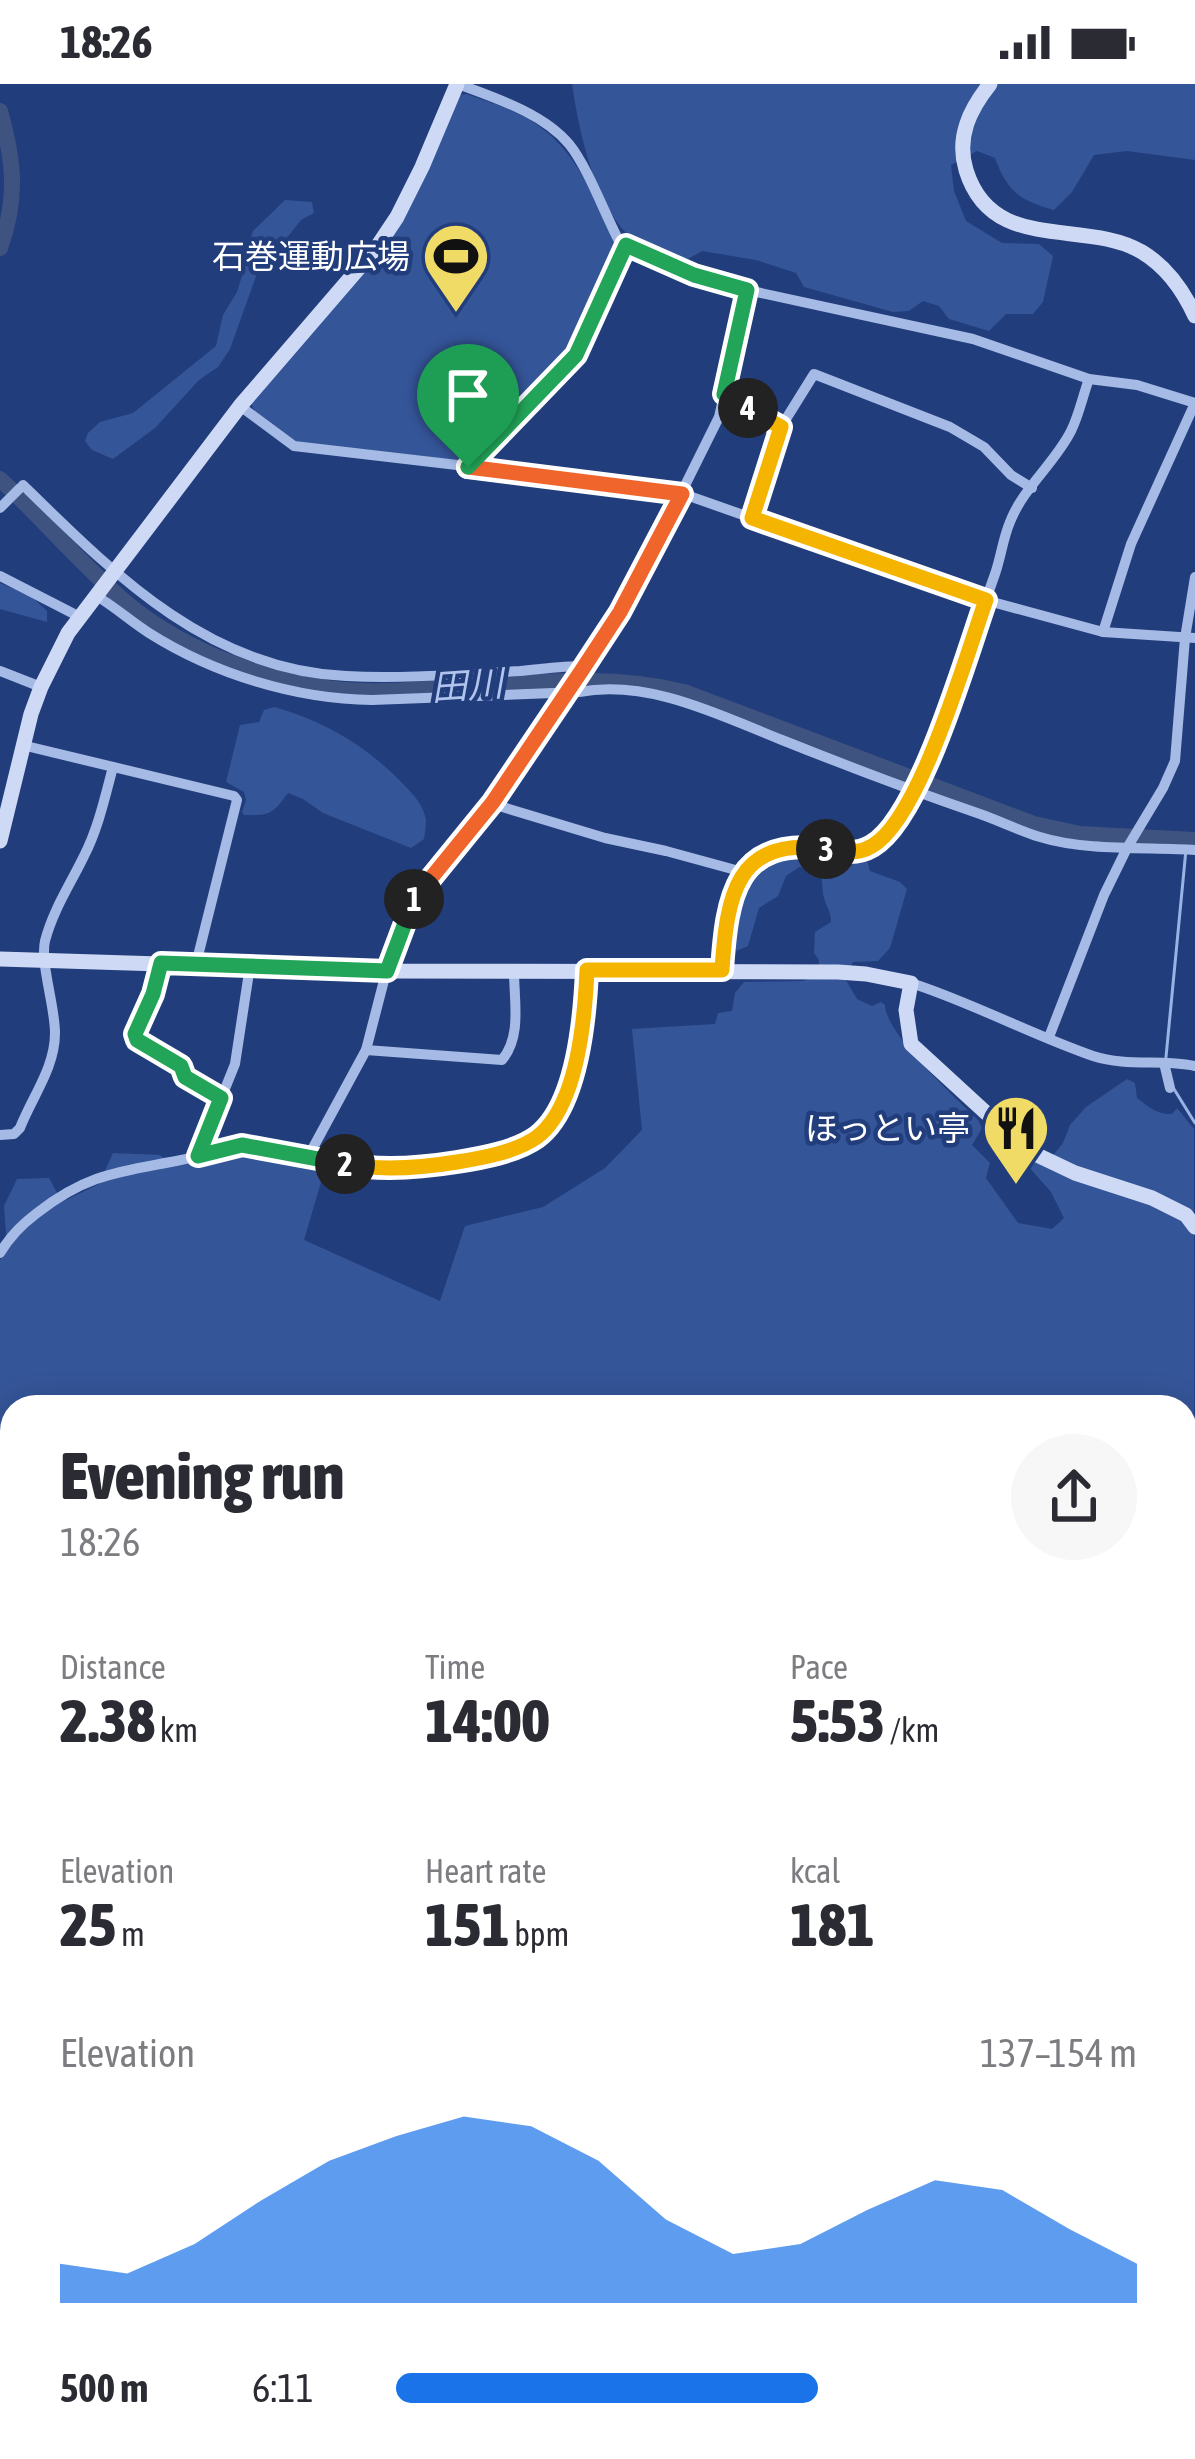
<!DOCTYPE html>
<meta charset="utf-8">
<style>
body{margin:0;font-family:"Asap Condensed","Noto Sans JP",sans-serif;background:#f7f7f7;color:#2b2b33;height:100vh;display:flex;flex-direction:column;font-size:45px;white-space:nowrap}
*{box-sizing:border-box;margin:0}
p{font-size:39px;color:#7c7c81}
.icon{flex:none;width:66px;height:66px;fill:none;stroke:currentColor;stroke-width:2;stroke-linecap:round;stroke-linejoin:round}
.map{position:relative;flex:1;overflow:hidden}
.details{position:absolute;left:0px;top:1311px;width:1197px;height:1065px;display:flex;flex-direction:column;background:#fff;border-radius:36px 36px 0 0;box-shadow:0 6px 30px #0003}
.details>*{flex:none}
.pin{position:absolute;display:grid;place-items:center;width:102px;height:102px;color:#fff;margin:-123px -51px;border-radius:50% 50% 50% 0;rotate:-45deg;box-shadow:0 0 12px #0007}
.pin .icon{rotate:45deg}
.km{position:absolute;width:60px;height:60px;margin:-30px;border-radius:50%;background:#222;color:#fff;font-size:33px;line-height:60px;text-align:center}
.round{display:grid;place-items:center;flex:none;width:126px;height:126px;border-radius:63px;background:#f7f7f7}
.head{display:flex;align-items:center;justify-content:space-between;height:204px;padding:0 60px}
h1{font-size:66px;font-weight:800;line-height:90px}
.figures{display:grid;grid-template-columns:repeat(3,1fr);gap:18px;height:204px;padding:12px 60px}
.figures div{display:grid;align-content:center}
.figures b{font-size:60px;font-weight:800}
.figures small{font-size:33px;font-weight:400}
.figures p{font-size:33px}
.chart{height:336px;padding:24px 60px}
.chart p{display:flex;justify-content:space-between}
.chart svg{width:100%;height:216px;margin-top:12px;fill:#1a73e8;opacity:.7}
ul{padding:0 60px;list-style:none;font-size:39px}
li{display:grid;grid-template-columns:192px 144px 1fr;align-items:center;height:90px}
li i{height:30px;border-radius:15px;background:#1a73e8}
.status{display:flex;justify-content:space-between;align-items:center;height:84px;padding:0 60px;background:#fff;direction:ltr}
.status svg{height:33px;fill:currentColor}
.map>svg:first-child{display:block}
</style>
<div class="status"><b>18:26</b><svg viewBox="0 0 49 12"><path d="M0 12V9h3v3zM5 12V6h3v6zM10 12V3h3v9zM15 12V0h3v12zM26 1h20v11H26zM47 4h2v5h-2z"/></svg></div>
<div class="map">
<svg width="1195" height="2375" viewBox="0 0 1195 2375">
<rect width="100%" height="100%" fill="#223d7b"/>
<!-- green -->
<g fill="#355599">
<path d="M572,0h623v76l-68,-9 -33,4 -22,37 -18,18c-34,-9 -47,-19 -59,-52l-18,-7 -26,14 3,26 12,30 36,22 37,1 14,12 -10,46 -10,12h-27l-17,17 -40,-12 -10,-13 -16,-5 -14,10 -16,1 -89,-25 -8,-14 -40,-13 -54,-9 -14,8c-20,-6 -45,-10 -61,-25 -34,-36 -48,-103 -55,-150z"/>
<path d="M467,10c20,8 43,14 61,25 49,28 68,83 91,131l-52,107 -103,104 -169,-19 -40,-30 -5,-11 113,-128 96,-178z"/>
<polygon points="285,116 312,118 314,129 301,136 286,155 263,173 230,265 218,283 199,296 155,344 113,375 92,366 85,357 88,349 100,338 133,329 216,262 223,231 237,208 242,192 247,163 253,147"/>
<polygon points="0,499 31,512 47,527 47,538 0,525"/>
<path d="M274,623c51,14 96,41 132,80 9,9 18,20 20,33 0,6 -1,13 -2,19l-13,9 -88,-35 -20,-14 -15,-6c-15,20 -17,23 -44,22l-2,-3 4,-12 -2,-8 -18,-10 14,-57 19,-3 5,-12z"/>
<path d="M801,767l65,5 4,15 30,11 7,7 -17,59 -12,13 -25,1 -9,15 13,22 15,7 9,-4 4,3c1,30 70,92 93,115l4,8 -10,17 18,18 -4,15 32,45 34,6 12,-11 -13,-26 -32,-36 3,-6 24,14 17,-21 7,-18 16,-18 41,-28 8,4 2,15c10,8 21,17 35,16l5,-6 17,21 1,984 -10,1v-707h-1173v169l-4,-5 1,-16 -9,-14v-281l7,-12 -3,-42 13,-27 32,-1 13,24 37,-18 14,-31 47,2 14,12 58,-13h39l53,18 -20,68 136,61 25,-75 78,-19 62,-39 37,-38 -10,-101 83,-5 3,-11 14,-2 3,-18 9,-11 59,-1 15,-6 1,-15 -5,-7 1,-21 16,-10c0,-10 -3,-12 -6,-21 -4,-10 -1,-20 -6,-30l-20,-4 -13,9 -8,20 -19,12 -11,38 -12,5 -6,-10c11,-58 8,-75 71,-90z"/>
</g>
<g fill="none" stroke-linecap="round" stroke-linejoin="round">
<!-- stream -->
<g stroke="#99b3e6" stroke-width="3">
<polyline points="1166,973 1187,755"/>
<polyline points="1174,1005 1195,1039"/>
</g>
<!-- river -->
<g stroke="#3f5381" stroke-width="16">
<path d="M0,27c14,50 18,87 0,137"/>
<path d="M0,395c42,39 80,84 123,121 63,54 162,90 244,91 27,1 55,-2 82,-4 80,-4 156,-14 235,5l350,132 46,10 115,6"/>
<polyline points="0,1648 12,1654"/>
<polyline points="1185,2162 1195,2169"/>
</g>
<!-- street -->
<g stroke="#a5bae5" stroke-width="10">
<path d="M458,0c37,14 85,29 111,60 18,22 35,68 49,95l7,7 69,29 53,15 226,49 116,40 48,6 58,18 -64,141 -28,88"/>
<polyline points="724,310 781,343"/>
<polyline points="240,322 294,362 672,406 985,516 1103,548 1195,554"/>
<polyline points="468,383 576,271 625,162"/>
<path d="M23,401c92,90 186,185 323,191 58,3 117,-2 174,-5 22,-2 43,-5 64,-5"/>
<polyline points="0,424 20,404"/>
<polyline points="752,433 781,343 814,290 950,343 984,363 1011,391 1032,404"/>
<polyline points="0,492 78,532"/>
<path d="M95,511c19,11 35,26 54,38 65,41 146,66 223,67l207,-8c70,-13 140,23 203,48 65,26 131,51 198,74 20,7 40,17 60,23 44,14 108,10 155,13"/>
<polyline points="0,587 41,603"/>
<polyline points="22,661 234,712 237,716 198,872 198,880"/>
<polyline points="493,718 499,722 605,754 666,767 743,788"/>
<polyline points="161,879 153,910 135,950 137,956 181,982 185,993 221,1014"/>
<path d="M723,886c3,-67 8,-131 94,-122 26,3 48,9 69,-13 29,-31 43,-74 57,-114 17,-49 35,-98 52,-147 6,-17 8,-36 15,-52 13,-34 45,-59 61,-91 8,-16 12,-36 18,-52"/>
<path d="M911,899c62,20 121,52 182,73 34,11 68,3 102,10"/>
<polyline points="1049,953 1104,811 1127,764 1163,704 1175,677 1185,554 1195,493"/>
<path d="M366,966l136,10c20,-24 12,-59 12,-89"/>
<polyline points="1164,979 1170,1004"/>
<path d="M0,1051l14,-1 6,-6c12,-31 35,-60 35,-95 0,-27 -15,-70 -10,-92 8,-31 25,-56 39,-85 14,-27 21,-59 29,-89"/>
<polyline points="198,1072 235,980 250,882"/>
<polyline points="308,1073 366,966 389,877 419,805 493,718 582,586 640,492 719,333 747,206"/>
<path d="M0,1169c10,-17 21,-28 37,-40 51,-40 83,-41 144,-53 21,-4 41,-15 63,-14 36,0 72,14 108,20 33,5 68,2 101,-3 27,-4 66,-11 87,-29 38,-33 45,-117 47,-164"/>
<polyline points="0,1803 12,1808"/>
<polyline points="0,2040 12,2043"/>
<polyline points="1185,2050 1195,2049"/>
<polyline points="1185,2172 1195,2179"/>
<polyline points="1185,2201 1195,2202"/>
<polyline points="525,2364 525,2375"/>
<polyline points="713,2364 727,2372 724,2375"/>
<polyline points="942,2367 945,2372 977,2375"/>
<polyline points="281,2375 287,2364"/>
<polyline points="1017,2375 1019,2364"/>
</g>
<!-- secondary -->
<g stroke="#cedaf5" stroke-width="15">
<path d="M990,0c-20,25 -34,53 -24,86 26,85 118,48 176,82 25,15 41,38 53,64"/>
<polyline points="0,757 31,630 41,603 68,549 240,322 377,163 397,133 422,83 457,0"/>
<polyline points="0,875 387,887 838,888 866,890 911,899 906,926 911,960 984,1027 1035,1070 1075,1089 1152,1114 1186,1131 1195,1143"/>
<polyline points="0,1522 12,1537"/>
<polyline points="0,1951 12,1921"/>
<polyline points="0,2276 12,2278"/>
<polyline points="319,2364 338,2375"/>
</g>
</g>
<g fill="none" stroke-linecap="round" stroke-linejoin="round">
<defs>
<polyline id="split-1" points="414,815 493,718 582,586 620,528 682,410 468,383"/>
<polyline id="split-2" points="345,1080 242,1061 198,1072 221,1014 185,993 181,982 137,956 135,950 153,910 161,879 387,887 414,815"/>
<path id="split-3" d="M345,1080c36,7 75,4 112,-2 25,-4 59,-10 80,-25 41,-31 48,-120 50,-167h135c5,-73 13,-134 104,-121"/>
<path id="split-4" d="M748,324l33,19 -29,91 234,82c-20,56 -66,219 -114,246 -15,9 -30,6 -46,3"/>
<polyline id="split-5" points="468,383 576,271 626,161 694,191 747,206 724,310 748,324"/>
</defs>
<!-- split-1 casing -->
<use href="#split-1" stroke="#fff" stroke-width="24"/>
<!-- split-2 casing -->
<use href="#split-2" stroke="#fff" stroke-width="24"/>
<!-- split-3 casing -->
<use href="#split-3" stroke="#fff" stroke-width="24"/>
<!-- split-4 casing -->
<use href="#split-4" stroke="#fff" stroke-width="24"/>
<!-- split-5 casing -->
<use href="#split-5" stroke="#fff" stroke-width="24"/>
<!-- split-1 -->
<use href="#split-1" stroke="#f0652b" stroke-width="15"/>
<!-- split-2 -->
<use href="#split-2" stroke="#22a559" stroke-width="15"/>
<!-- split-3 -->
<use href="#split-3" stroke="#f5b400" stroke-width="15"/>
<!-- split-4 -->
<use href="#split-4" stroke="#f5b400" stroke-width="15"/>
<!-- split-5 -->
<use href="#split-5" stroke="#22a559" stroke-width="15"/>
</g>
<!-- icons -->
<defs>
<symbol id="stadium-pin" viewBox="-11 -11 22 30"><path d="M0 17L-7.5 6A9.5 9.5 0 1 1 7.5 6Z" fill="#f1db67" stroke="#223d7b"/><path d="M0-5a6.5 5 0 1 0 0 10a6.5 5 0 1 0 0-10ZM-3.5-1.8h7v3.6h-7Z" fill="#111"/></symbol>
<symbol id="restaurant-pin" viewBox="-11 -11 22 30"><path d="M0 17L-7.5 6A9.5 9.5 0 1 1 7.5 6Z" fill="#f1db67" stroke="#223d7b"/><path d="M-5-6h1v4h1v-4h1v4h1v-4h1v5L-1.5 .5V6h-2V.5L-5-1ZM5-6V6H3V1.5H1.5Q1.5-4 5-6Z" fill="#111"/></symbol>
</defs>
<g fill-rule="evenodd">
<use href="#stadium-pin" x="418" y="134" width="76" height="104"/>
<use href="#restaurant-pin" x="978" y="1006" width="76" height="104"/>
</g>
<g text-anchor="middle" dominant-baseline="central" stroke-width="9" stroke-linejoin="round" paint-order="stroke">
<!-- poi labels -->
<g font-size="33" fill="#fff" stroke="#223d7b" text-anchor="end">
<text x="410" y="172">石巻運動広場</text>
<text x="970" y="1044">ほっとい亭</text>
</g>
<!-- water labels -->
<g font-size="36" font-style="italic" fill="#b0c4ed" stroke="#223d7b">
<text transform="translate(467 601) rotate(-4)">田川</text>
</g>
</g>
</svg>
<div class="pin" style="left:468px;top:383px;background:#1e9e55"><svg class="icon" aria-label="arrive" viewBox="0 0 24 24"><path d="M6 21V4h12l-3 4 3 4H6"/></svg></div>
<b class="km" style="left:414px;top:815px">1</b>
<b class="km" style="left:345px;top:1080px">2</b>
<b class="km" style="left:826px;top:765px">3</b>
<b class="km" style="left:748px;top:324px">4</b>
<section class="details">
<div class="head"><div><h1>Evening run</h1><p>18:26</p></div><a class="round"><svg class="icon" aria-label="share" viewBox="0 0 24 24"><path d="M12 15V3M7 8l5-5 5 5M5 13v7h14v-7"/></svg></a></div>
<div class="figures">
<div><p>Distance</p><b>2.38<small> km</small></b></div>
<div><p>Time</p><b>14:00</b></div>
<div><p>Pace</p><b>5:53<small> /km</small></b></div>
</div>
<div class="figures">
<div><p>Elevation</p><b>25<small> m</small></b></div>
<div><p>Heart rate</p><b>151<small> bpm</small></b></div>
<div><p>kcal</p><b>181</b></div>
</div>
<div class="chart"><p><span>Elevation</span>137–154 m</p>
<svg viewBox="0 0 160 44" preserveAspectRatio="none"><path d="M0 44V36L10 38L20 32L30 23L40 15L50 10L60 6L70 8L80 15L90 27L100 34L110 32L120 25L130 19L140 21L150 29L160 36V44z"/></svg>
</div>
<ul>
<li><b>500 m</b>6:11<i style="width:57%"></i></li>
</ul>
</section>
</div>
